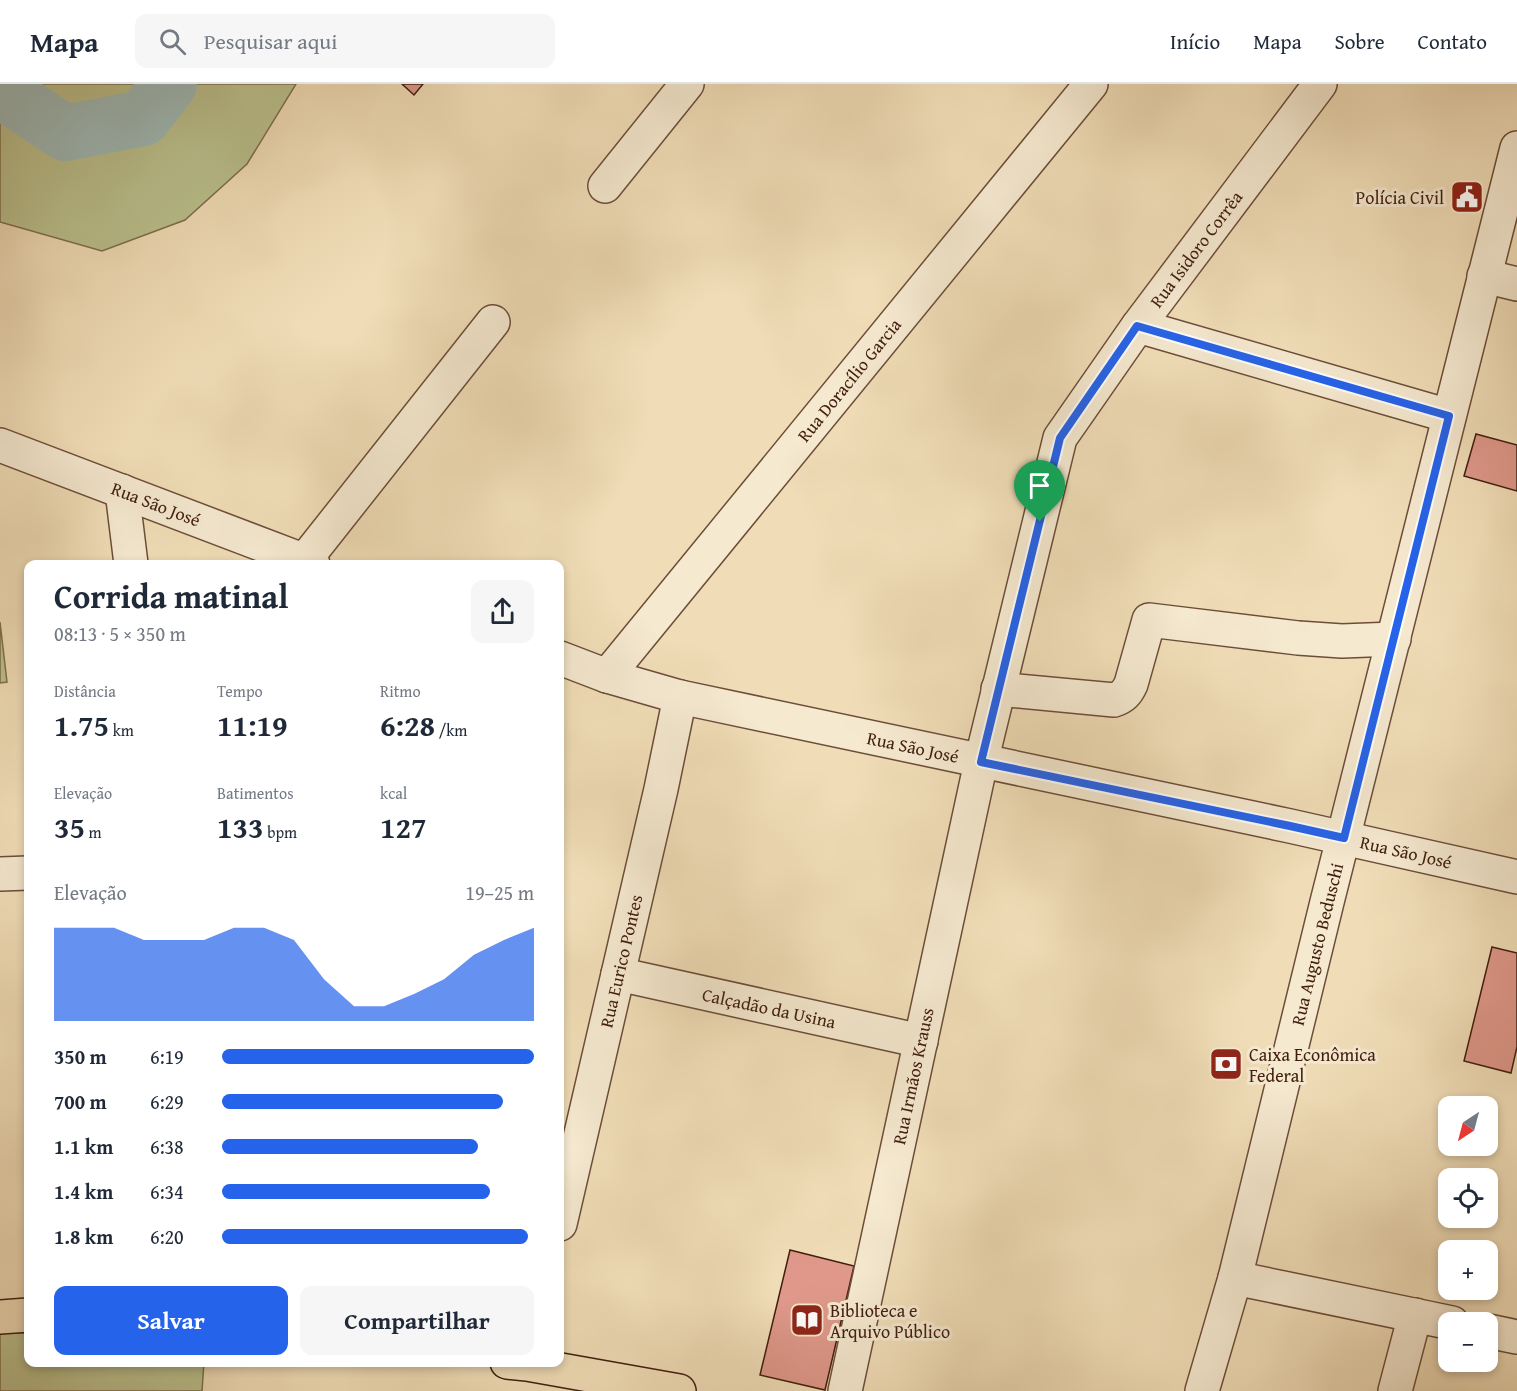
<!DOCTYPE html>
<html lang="pt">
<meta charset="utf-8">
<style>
body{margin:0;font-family:"Gentium Book Plus",serif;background:#f6f6f7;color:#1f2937;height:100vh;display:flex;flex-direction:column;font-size:22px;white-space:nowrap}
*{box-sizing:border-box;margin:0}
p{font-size:20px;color:#747a83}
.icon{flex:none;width:33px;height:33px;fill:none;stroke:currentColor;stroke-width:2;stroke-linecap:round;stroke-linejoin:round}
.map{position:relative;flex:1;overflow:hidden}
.side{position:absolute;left:24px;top:476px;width:540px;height:807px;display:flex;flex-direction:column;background:#fff;border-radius:12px;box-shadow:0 3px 9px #0003}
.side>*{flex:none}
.needle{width:39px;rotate:216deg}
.fabs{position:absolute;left:1438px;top:1012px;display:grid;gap:12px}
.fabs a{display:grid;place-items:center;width:60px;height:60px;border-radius:12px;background:#fff;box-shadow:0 3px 9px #0003;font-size:30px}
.pin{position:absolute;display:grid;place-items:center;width:51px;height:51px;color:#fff;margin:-62px -26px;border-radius:50% 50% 50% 0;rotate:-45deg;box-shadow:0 0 6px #0007}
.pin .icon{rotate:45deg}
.round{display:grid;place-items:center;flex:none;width:63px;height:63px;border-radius:12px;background:#f6f6f7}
.headline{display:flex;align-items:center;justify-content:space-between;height:102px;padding:0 30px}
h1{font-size:33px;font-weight:700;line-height:45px}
.metrics{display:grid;grid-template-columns:repeat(3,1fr);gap:9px;height:102px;padding:6px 30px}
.metrics div{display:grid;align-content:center}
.metrics b{font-size:30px;font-weight:700}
.metrics small{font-size:16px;font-weight:400}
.metrics p{font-size:16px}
.chart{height:168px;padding:12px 30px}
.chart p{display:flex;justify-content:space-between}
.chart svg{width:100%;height:108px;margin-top:6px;fill:#2563eb;opacity:.7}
.primary-button{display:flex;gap:12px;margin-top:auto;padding:12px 30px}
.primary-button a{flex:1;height:69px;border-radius:12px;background:#2563eb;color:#fff;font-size:24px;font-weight:700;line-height:69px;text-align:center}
.primary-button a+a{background:#f6f6f7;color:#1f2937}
ul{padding:0 30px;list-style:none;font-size:20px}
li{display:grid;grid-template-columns:96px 72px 1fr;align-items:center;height:45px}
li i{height:15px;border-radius:8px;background:#2563eb}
header{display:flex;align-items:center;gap:36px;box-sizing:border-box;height:84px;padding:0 30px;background:#fff;border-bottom:2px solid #e0e1e3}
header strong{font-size:28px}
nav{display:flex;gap:33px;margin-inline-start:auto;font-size:21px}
.search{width:420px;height:54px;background:#f6f6f7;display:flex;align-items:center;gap:15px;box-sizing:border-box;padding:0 21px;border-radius:12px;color:#747a83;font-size:22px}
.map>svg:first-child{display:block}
</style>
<header>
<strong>Mapa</strong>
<div class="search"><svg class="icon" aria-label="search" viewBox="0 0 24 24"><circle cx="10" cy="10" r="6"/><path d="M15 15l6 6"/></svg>Pesquisar aqui</div>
<nav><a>Início</a><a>Mapa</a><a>Sobre</a><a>Contato</a></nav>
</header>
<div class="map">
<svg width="1517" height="1307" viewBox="0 0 1517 1307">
<rect width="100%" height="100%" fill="#f0ddb7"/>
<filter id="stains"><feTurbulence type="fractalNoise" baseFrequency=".00333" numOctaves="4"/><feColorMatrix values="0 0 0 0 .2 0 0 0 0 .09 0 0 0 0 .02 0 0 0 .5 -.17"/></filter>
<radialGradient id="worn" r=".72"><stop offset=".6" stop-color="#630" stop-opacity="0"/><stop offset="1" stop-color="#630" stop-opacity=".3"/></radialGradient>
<!-- green -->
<g fill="#bac18e" stroke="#7e6f4e" stroke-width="1.5">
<polygon points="0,0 296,0 247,80 185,136 102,167 0,138"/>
<polygon points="0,538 7,598 0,599"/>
<polygon points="0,1249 28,1249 28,1278 204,1278 202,1307 0,1307"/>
</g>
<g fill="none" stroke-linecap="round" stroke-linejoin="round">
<!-- river -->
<polyline stroke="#9ebab8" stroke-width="56" points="0,6 65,49 143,34 169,0"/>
</g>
<!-- building -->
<g fill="#df988a" stroke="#411d0f" stroke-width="1.5">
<polygon points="402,0 423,0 414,11"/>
<polygon points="1476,350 1517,361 1517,407 1464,392"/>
<polygon points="1492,863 1517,869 1517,963 1511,989 1464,977"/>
<polygon points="790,1166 854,1182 825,1306 760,1291"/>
</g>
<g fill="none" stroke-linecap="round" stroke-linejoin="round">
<defs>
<g id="minor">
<polyline points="605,102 687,0"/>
<polyline points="1484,192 1517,200"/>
<polyline points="1138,242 1449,332"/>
<polyline points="0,361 313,480"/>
<polyline points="122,407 131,480"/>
<polyline points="304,477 493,238"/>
<polyline points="560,574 607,592 680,613 1290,742 1517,793"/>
<polyline points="607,592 1091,0"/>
<path d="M998,605l116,11c9,-3 13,-7 17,-16l18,-64 149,18 44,3 52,-2"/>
<polyline points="0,790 28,789"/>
<polyline points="618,890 921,957"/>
<polyline points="560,1140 661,705 680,613"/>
<polyline points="1235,1194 1452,1239"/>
<polyline points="1488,1247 1517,1253"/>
<polyline points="845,1307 981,678 1060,354 1138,242 1320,0"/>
<polyline points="1202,1307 1235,1194 1327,818 1517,64"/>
<polyline points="1395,1307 1415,1231"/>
</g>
<g id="major">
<polyline points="0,1233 28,1231"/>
<polyline points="507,1278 527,1280 679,1307"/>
</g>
</defs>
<!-- minor casing -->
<use href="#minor" stroke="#6d4d39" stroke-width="36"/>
<!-- major casing -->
<use href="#major" stroke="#411d0f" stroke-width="36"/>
<!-- minor -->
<use href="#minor" stroke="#f5e9d0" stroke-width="33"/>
<!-- major -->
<use href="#major" stroke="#f0ddb7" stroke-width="33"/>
</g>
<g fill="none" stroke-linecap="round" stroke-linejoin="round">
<defs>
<polygon id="route" points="1137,242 1449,332 1344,754 1290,742 981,678 1060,354"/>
</defs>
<!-- route casing -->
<use href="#route" stroke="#fff" stroke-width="12"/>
<!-- route -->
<use href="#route" stroke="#2563eb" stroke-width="8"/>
</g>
<!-- icons -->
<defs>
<symbol id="civic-square" viewBox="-11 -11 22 22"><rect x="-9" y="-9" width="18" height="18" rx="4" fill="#8f2418" stroke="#f5e9d0"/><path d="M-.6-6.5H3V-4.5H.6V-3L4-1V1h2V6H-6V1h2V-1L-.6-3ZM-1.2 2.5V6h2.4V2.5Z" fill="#fff"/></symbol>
<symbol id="bank-square" viewBox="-11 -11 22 22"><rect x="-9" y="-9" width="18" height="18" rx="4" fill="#8f2418" stroke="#f5e9d0"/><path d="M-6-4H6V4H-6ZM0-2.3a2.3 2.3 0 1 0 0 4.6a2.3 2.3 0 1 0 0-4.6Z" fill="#fff"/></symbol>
<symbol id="library-square" viewBox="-11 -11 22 22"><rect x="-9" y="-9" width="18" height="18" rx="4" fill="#8f2418" stroke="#f5e9d0"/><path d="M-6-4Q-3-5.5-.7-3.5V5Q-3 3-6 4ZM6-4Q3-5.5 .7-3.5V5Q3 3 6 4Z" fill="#fff"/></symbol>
</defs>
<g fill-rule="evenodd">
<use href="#civic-square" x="1448" y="94" width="38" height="38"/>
<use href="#bank-square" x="1207" y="961" width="38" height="38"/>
<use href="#library-square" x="788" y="1217" width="38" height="38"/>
</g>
<g text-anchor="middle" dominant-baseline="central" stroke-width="6" stroke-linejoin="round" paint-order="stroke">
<!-- poi labels -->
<g font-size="18" fill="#411d0f" stroke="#f5e9d0" text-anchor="start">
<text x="1444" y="113" text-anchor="end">Polícia Civil</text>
<text x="1249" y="970">Caixa Econômica<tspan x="1249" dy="21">Federal</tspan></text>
<text x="830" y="1226">Biblioteca e<tspan x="830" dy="21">Arquivo Público</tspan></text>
</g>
<!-- street labels -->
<g font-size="18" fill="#411d0f" stroke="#f5e9d0">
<text transform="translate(1196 165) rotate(-53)">Rua Isidoro Corrêa</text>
<text transform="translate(849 296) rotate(-51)">Rua Doracílio Garcia</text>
<text transform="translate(156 420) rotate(21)">Rua São José</text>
<text transform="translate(913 663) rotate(12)">Rua São José</text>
<text transform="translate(1406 768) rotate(13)">Rua São José</text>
<text transform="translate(1317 860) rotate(-76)">Rua Augusto Beduschi</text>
<text transform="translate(621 877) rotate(-77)">Rua Eurico Pontes</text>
<text transform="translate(769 924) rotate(12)">Calçadão da Usina</text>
<text transform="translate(913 992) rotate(-78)">Rua Irmãos Krauss</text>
</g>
</g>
<rect width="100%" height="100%" filter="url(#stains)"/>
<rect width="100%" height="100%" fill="url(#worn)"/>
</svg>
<div class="fabs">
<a><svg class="needle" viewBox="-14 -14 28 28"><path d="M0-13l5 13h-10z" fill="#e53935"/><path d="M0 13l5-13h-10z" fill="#747a83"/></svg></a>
<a><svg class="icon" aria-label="locate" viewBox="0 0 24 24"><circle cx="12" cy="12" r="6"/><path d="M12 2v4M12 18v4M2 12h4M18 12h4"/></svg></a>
<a>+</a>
<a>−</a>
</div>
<div class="pin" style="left:1040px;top:438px;background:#1e9e55"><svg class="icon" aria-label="arrive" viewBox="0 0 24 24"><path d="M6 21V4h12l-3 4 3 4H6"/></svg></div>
<section class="side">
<div class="headline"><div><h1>Corrida matinal</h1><p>08:13 · 5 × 350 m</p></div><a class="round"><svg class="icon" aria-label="share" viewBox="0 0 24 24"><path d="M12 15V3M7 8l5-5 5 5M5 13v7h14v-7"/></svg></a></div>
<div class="metrics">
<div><p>Distância</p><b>1.75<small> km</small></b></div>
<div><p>Tempo</p><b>11:19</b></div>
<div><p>Ritmo</p><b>6:28<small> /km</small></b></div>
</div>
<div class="metrics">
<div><p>Elevação</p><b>35<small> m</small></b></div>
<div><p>Batimentos</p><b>133<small> bpm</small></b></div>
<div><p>kcal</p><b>127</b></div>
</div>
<div class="chart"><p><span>Elevação</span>19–25 m</p>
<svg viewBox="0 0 160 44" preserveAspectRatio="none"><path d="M0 44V6L10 6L20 6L30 11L40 11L50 11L60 6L70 6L80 11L90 27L100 38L110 38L120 33L130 27L140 17L150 11L160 6V44z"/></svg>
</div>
<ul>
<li><b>350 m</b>6:19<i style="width:100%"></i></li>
<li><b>700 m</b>6:29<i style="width:90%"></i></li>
<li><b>1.1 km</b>6:38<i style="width:82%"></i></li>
<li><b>1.4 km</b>6:34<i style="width:86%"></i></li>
<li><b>1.8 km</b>6:20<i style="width:98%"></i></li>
</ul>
<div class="primary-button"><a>Salvar</a><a>Compartilhar</a></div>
</section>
</div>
